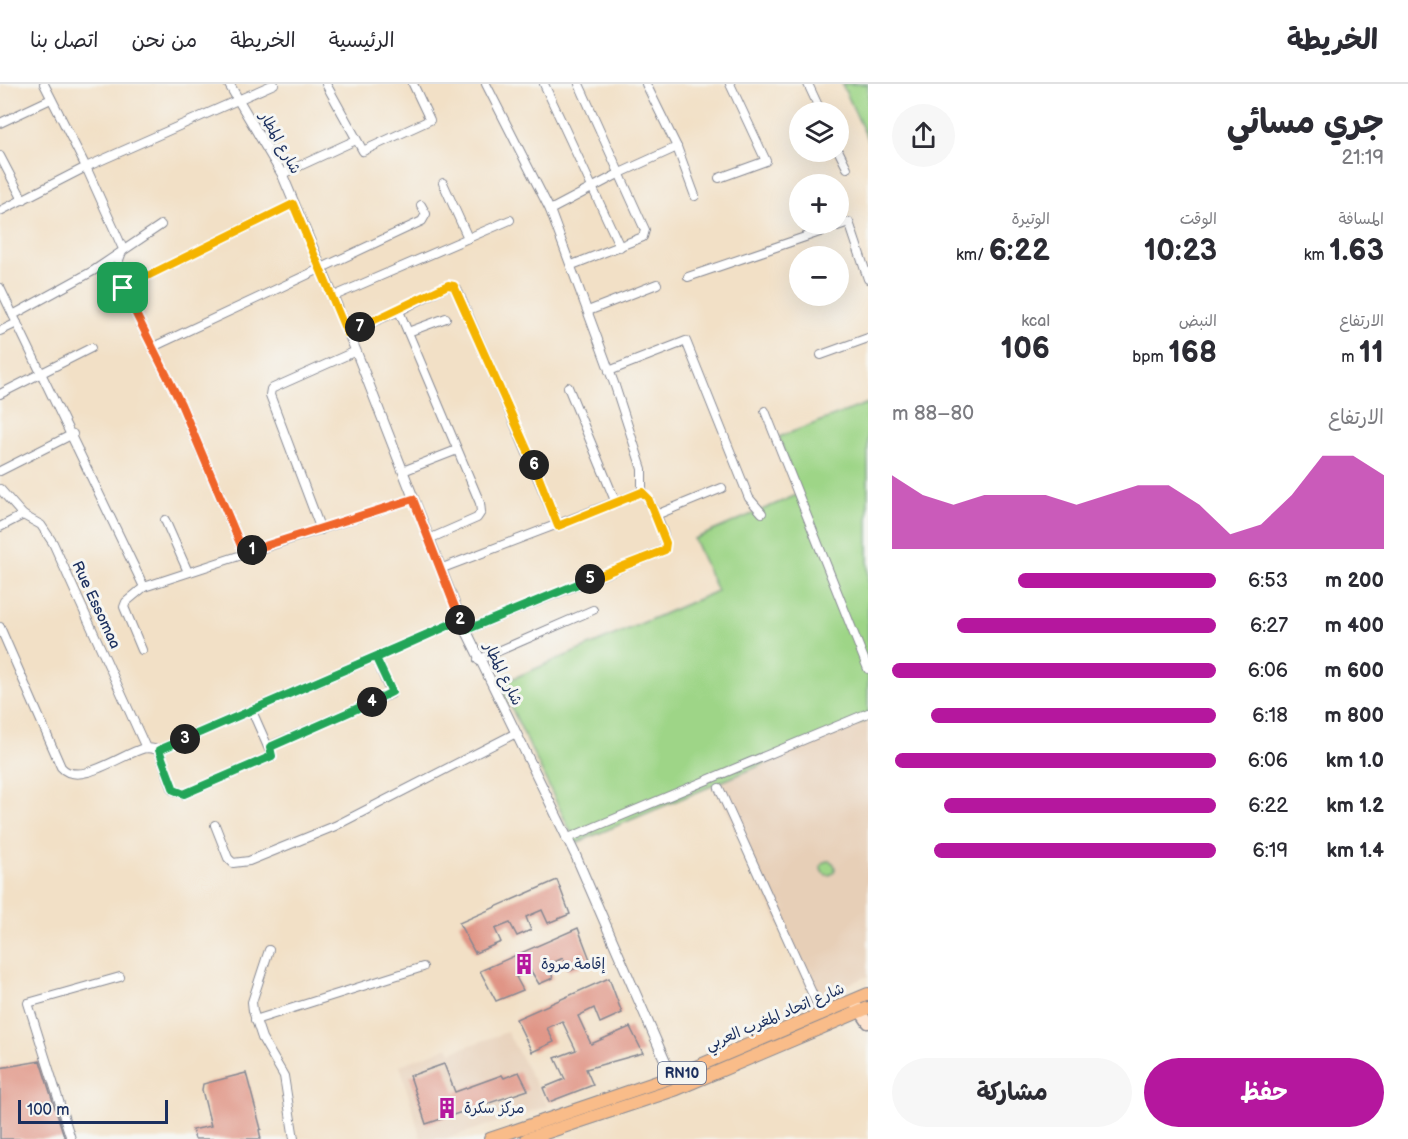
<!DOCTYPE html>
<html lang="ar">
<meta charset="utf-8">
<style>
body{margin:0;font-family:"Balsamiq Sans","Playpen Sans Arabic",sans-serif;background:#f7f7f7;color:#2b2b33;direction:rtl;height:100vh;display:flex;flex-direction:column;font-size:22px;white-space:nowrap}
*{box-sizing:border-box;margin:0}
p{font-size:20px;color:#7c7c81}
.icon{flex:none;width:33px;height:33px;fill:none;stroke:currentColor;stroke-width:2;stroke-linecap:round;stroke-linejoin:round}
.map{position:relative;flex:1;overflow:hidden;direction:ltr}
.panel{display:flex;flex-direction:column;background:#fff;width:540px}
.panel>*{flex:none}
.controls{position:absolute;left:789px;top:18px;display:grid;gap:12px}
.controls a{display:grid;place-items:center;width:60px;height:60px;border-radius:50%;background:#fff;box-shadow:0 6px 24px #0002;font-size:30px}
.scale{position:absolute;left:18px;bottom:15px;width:150px;box-sizing:border-box;padding-left:6px;border:3px solid #1b2f5e;border-top:0;font-size:16px;line-height:21px;white-space:nowrap;color:#1b2f5e;-webkit-text-stroke:4px #f6f6f2;paint-order:stroke}
.pin{position:absolute;display:grid;place-items:center;width:51px;height:51px;color:#fff;margin:-26px;border-radius:12px;box-shadow:0 3px 9px #0006}
.km{position:absolute;width:30px;height:30px;margin:-15px;border-radius:50%;background:#222;color:#fff;font-size:16px;line-height:30px;text-align:center}
.round{display:grid;place-items:center;flex:none;width:63px;height:63px;border-radius:32px;background:#f7f7f7}
.head{display:flex;align-items:center;justify-content:space-between;height:102px;padding:0 24px}
h1{font-size:33px;font-weight:700;line-height:45px}
.figures{display:grid;grid-template-columns:repeat(3,1fr);gap:9px;height:102px;padding:6px 24px}
.figures div{display:grid;align-content:center}
.figures b{font-size:30px;font-weight:700}
.figures small{font-size:16px;font-weight:400}
.figures p{font-size:16px}
.chart{height:168px;padding:12px 24px}
.chart p{display:flex;justify-content:space-between}
.chart svg{width:100%;height:108px;margin-top:6px;fill:#b5179e;opacity:.7}
.button{display:flex;gap:12px;margin-top:auto;padding:12px 24px}
.button a{flex:1;height:69px;border-radius:36px;background:#b5179e;color:#fff;font-size:24px;font-weight:700;line-height:69px;text-align:center}
.button a+a{background:#f7f7f7;color:#2b2b33}
ul{padding:0 24px;list-style:none;font-size:20px}
li{display:grid;grid-template-columns:96px 72px 1fr;align-items:center;height:45px}
li i{height:15px;border-radius:8px;background:#b5179e}
header{display:flex;align-items:center;gap:36px;box-sizing:border-box;height:84px;padding:0 30px;background:#fff;border-bottom:2px solid #e1e1e2}
header strong{font-size:28px}
nav{display:flex;gap:33px;margin-inline-start:auto;font-size:21px}
main{display:flex;flex:1;min-height:0}
.map>svg:first-child{display:block}
</style>
<header>
<strong>الخريطة</strong>
<nav><a>الرئيسية</a><a>الخريطة</a><a>من نحن</a><a>اتصل بنا</a></nav>
</header>
<main>
<section class="panel">
<div class="head"><div><h1>جري مسائي</h1><p>21:19</p></div><a class="round"><svg class="icon" aria-label="share" viewBox="0 0 24 24"><path d="M12 15V3M7 8l5-5 5 5M5 13v7h14v-7"/></svg></a></div>
<div class="figures">
<div><p>المسافة</p><b>1.63<small> km</small></b></div>
<div><p>الوقت</p><b>10:23</b></div>
<div><p>الوتيرة</p><b>6:22<small> /km</small></b></div>
</div>
<div class="figures">
<div><p>الارتفاع</p><b>11<small> m</small></b></div>
<div><p>النبض</p><b>168<small> bpm</small></b></div>
<div><p>kcal</p><b>106</b></div>
</div>
<div class="chart"><p><span>الارتفاع</span>80–88 m</p>
<svg viewBox="0 0 160 44" preserveAspectRatio="none"><path d="M0 44V14L10 22L20 26L30 22L40 22L50 22L60 26L70 22L80 18L90 18L100 26L110 38L120 34L130 22L140 6L150 6L160 14V44z"/></svg>
</div>
<ul>
<li><b>200 m</b>6:53<i style="width:61%"></i></li>
<li><b>400 m</b>6:27<i style="width:80%"></i></li>
<li><b>600 m</b>6:06<i style="width:100%"></i></li>
<li><b>800 m</b>6:18<i style="width:88%"></i></li>
<li><b>1.0 km</b>6:06<i style="width:99%"></i></li>
<li><b>1.2 km</b>6:22<i style="width:84%"></i></li>
<li><b>1.4 km</b>6:19<i style="width:87%"></i></li>
</ul>
<div class="button"><a>حفظ</a><a>مشاركة</a></div>
</section>
<div class="map">
<svg width="868" height="1055" viewBox="0 0 868 1055">
<rect width="100%" height="100%" fill="#f6f6f2"/>
<filter id="ink" filterUnits="userSpaceOnUse"><feTurbulence type="fractalNoise" baseFrequency=".0167" numOctaves="2"/><feDisplacementMap in="SourceGraphic" scale="12" xChannelSelector="R" yChannelSelector="G"/><feConvolveMatrix kernelMatrix="1 2 1 2 8 2 1 2 1" color-interpolation-filters="sRGB"/></filter>
<filter id="wash" filterUnits="userSpaceOnUse"><feTurbulence type="fractalNoise" baseFrequency=".008" numOctaves="4" result="noise"/><feDisplacementMap in="SourceGraphic" scale="24" xChannelSelector="R" yChannelSelector="G"/><feGaussianBlur stdDeviation="1.35" result="paint"/><feColorMatrix in="noise" values="0 0 0 0 0 0 0 0 0 0 0 0 0 0 0 0 0 1.4 0 .05"/><feComposite in="paint" operator="in"/></filter>
<g filter="url(#wash)">
<rect width="100%" height="100%" fill="#f2e0c6"/>
<!-- built -->
<g fill="#e7cfb7">
<polygon points="868,636 868,892 813,915 715,700"/>
<polygon points="507,948 548,1022 445,1055 421,1055 400,981 449,963 451,968"/>
</g>
<!-- green -->
<g fill="#9ed587" stroke="#5c8272" stroke-width="1.5">
<polygon points="842,0 868,0 868,56"/>
<polygon points="868,319 868,636 576,759 500,600 717,507 694,455 799,410 779,353"/>
<circle cx="828" cy="784" r="7"/>
</g>
<g id="blocks">
<!-- building -->
<g fill="#e09586">
<polygon points="557,796 570,830 548,839 542,826 526,833 531,846 517,852 510,839 495,845 501,858 475,869 459,839"/>
<polygon points="578,844 591,878 569,887 563,874 548,881 553,894 539,900 531,887 516,893 523,906 496,917 480,887"/>
<polygon points="609,894 622,929 600,939 594,924 578,932 591,960 630,943 643,969 586,985 593,1001 549,1018 543,1004 565,995 555,974 576,966 562,937 547,944 554,958 532,968 516,935"/>
<polygon points="40,977 65,1055 0,1055 0,984"/>
<polygon points="444,980 455,1008 502,991 504,994 519,988 528,1006 426,1040 410,992"/>
<polygon points="246,989 261,1045 259,1046 261,1055 195,1055 192,1046 211,1042 202,1006 203,1000"/>
</g>
</g>
</g>
<g filter="url(#ink)">
<use href="#blocks" fill-opacity="0" stroke="#868892" stroke-width="1.5"/>
<g fill="none" stroke-linecap="round" stroke-linejoin="round">
<defs>
<g id="minor">
<polyline points="44,0 86,83 123,165 116,184 123,204 181,320 244,469"/>
<polyline points="326,0 363,67 430,36 413,0"/>
<polyline points="486,0 550,126 615,302 642,385 642,408"/>
<polyline points="544,0 620,163"/>
<polyline points="646,0 677,63 695,112"/>
<polyline points="808,0 821,28"/>
<polyline points="0,39 51,15"/>
<polyline points="838,66 847,84"/>
<polyline points="0,72 23,116"/>
<polyline points="282,90 356,56"/>
<polyline points="719,94 766,77 730,0"/>
<polyline points="443,99 468,154"/>
<polyline points="550,126 620,89 677,63"/>
<polyline points="0,127 86,83 274,0"/>
<polyline points="572,181 643,153 645,146 579,0"/>
<polyline points="688,193 849,138 868,195"/>
<polyline points="0,204 144,503 413,415"/>
<polyline points="123,204 293,120"/>
<polyline points="332,213 510,136"/>
<polyline points="399,227 448,201 457,205 558,442"/>
<polyline points="588,227 657,200"/>
<polyline points="13,231 93,187 161,141"/>
<polyline points="0,247 17,239"/>
<polyline points="408,248 446,234"/>
<polyline points="347,249 399,227 480,419 481,428 477,434 429,455"/>
<polyline points="153,263 422,137 426,130 421,121"/>
<polyline points="821,271 868,254"/>
<polyline points="609,287 686,257 749,414 762,429"/>
<polyline points="568,303 616,419"/>
<polyline points="0,310 91,264"/>
<polyline points="765,327 868,585"/>
<polyline points="0,387 73,350"/>
<polyline points="403,387 457,366"/>
<polyline points="0,405 23,431 41,441 53,459 146,664"/>
<polyline points="656,431 722,404"/>
<polyline points="165,436 188,488"/>
<polyline points="0,443 23,431"/>
<polyline points="321,446 270,311 271,305 356,267"/>
<polyline points="440,485 642,408"/>
<path d="M0,543l61,140c18,21 62,-14 84,-19 4,0 10,1 14,2l302,-130"/>
<path d="M466,546l198,-80c6,-10 -13,-50 -22,-58"/>
<polyline points="142,566 124,523 126,518 144,503"/>
<polyline points="478,576 593,526"/>
<polyline points="270,662 391,610 376,574"/>
<polyline points="159,666 173,706 184,710 272,672 252,627"/>
<polyline points="719,704 822,931"/>
<polyline points="215,741 228,774 233,779 249,777 335,742 516,649"/>
<polyline points="566,755 868,629"/>
<polyline points="269,866 252,918 253,927 262,954 284,992 294,1055"/>
<polyline points="255,936 423,883"/>
<polyline points="71,1055 28,919 120,893"/>
</g>
<polyline id="tertiary" points="229,0 282,90 356,267 461,536 575,770 672,993"/>
<polyline id="secondary" points="853,917 868,939"/>
<g id="primary">
<polyline points="490,1055 672,993 868,910"/>
<polyline points="527,1055 677,1005 868,924"/>
</g>
</defs>
<!-- minor casing -->
<use href="#minor" stroke="#868892" stroke-width="10"/>
<!-- tertiary casing -->
<use href="#tertiary" stroke="#868892" stroke-width="11"/>
<!-- secondary casing -->
<use href="#secondary" stroke="#868892" stroke-width="13"/>
<!-- primary casing -->
<use href="#primary" stroke="#868892" stroke-width="14"/>
<!-- minor -->
<use href="#minor" stroke="#fff" stroke-width="8"/>
<!-- tertiary -->
<use href="#tertiary" stroke="#fff" stroke-width="9"/>
<!-- secondary -->
<use href="#secondary" stroke="#fde4d0" stroke-width="10"/>
<!-- primary -->
<use href="#primary" stroke="#f9bc89" stroke-width="12"/>
</g>
</g>
<g fill="none" stroke-linecap="round" stroke-linejoin="round" filter="url(#ink)">
<defs>
<polyline id="split-1" points="123,204 181,320 244,469 252,466"/>
<polyline id="split-2" points="252,466 413,415 460,536"/>
<polyline id="split-3" points="185,655 460,536"/>
<polyline id="split-4" points="185,655 159,666 174,706 184,710 272,672 270,663 372,618"/>
<polyline id="split-5" points="372,618 392,608 376,574 461,536 466,546 590,495"/>
<polyline id="split-6" points="534,381 558,442 642,408 648,414 666,459 665,466 590,495"/>
<polyline id="split-7" points="360,243 448,201 454,202 534,381"/>
<polyline id="split-8" points="123,204 293,120 347,249 360,243"/>
</defs>
<!-- split-1 casing -->
<use href="#split-1" stroke="#fff" stroke-width="12"/>
<!-- split-2 casing -->
<use href="#split-2" stroke="#fff" stroke-width="12"/>
<!-- split-3 casing -->
<use href="#split-3" stroke="#fff" stroke-width="12"/>
<!-- split-4 casing -->
<use href="#split-4" stroke="#fff" stroke-width="12"/>
<!-- split-5 casing -->
<use href="#split-5" stroke="#fff" stroke-width="12"/>
<!-- split-6 casing -->
<use href="#split-6" stroke="#fff" stroke-width="12"/>
<!-- split-7 casing -->
<use href="#split-7" stroke="#fff" stroke-width="12"/>
<!-- split-8 casing -->
<use href="#split-8" stroke="#fff" stroke-width="12"/>
<!-- split-1 -->
<use href="#split-1" stroke="#f0652b" stroke-width="8"/>
<!-- split-2 -->
<use href="#split-2" stroke="#f0652b" stroke-width="8"/>
<!-- split-3 -->
<use href="#split-3" stroke="#22a559" stroke-width="8"/>
<!-- split-4 -->
<use href="#split-4" stroke="#22a559" stroke-width="8"/>
<!-- split-5 -->
<use href="#split-5" stroke="#22a559" stroke-width="8"/>
<!-- split-6 -->
<use href="#split-6" stroke="#f5b400" stroke-width="8"/>
<!-- split-7 -->
<use href="#split-7" stroke="#f5b400" stroke-width="8"/>
<!-- split-8 -->
<use href="#split-8" stroke="#f5b400" stroke-width="8"/>
</g>
<!-- icons -->
<defs>
<symbol id="building-bare" viewBox="-9 -9 18 18"><path d="M-4-6H4V6H1V3H-1V6H-4ZM-2.5-4.3h1.7v1.8h-1.7ZM.8-4.3h1.7v1.8H.8ZM-2.5-1h1.7V.8h-1.7ZM.8-1h1.7V.8H.8Z" fill="#b5179e" stroke="#f6f6f2" stroke-width="2.5" paint-order="stroke"/></symbol>
</defs>
<g fill-rule="evenodd">
<use href="#building-bare" x="509" y="865" width="30" height="30"/>
<use href="#building-bare" x="432" y="1009" width="30" height="30"/>
</g>
<g text-anchor="middle" dominant-baseline="central" stroke-width="6" stroke-linejoin="round" paint-order="stroke">
<!-- shield labels -->
<rect fill="#f6f6f2" stroke="#5d6b8a" stroke-width="1.5" x="658" y="978" width="48" height="22" rx="4.5"/>
<g font-size="14" font-weight="bold" fill="#1b2f5e">
<text x="682" y="989">RN10</text>
</g>
<!-- street labels -->
<g font-size="15" fill="#1b2f5e" stroke="#f6f6f2">
<text transform="translate(280 59) rotate(61)">شارع المطار</text>
<text transform="translate(96 521) rotate(65)">Rue Essomaa</text>
<text transform="translate(503 590) rotate(64)">شارع المطار</text>
<text transform="translate(775 933) rotate(-23)">شارع اتحاد المغرب العربي</text>
</g>
<!-- poi labels -->
<g font-size="15" fill="#1b2f5e" stroke="#f6f6f2" text-anchor="start">
<text x="541" y="880">إقامة مروة</text>
<text x="464" y="1024">مركز سكرة</text>
</g>
</g>
</svg>
<div class="controls">
<a><svg class="icon" aria-label="layers" viewBox="0 0 24 24"><path d="M12 4l9 5-9 5-9-5zM3 14l9 5 9-5"/></svg></a>
<a>+</a>
<a>−</a>
</div>
<div class="scale">100 m</div>
<div class="pin" style="left:123px;top:204px;background:#1e9e55"><svg class="icon" aria-label="arrive" viewBox="0 0 24 24"><path d="M6 21V4h12l-3 4 3 4H6"/></svg></div>
<b class="km" style="left:252px;top:466px">1</b>
<b class="km" style="left:460px;top:536px">2</b>
<b class="km" style="left:185px;top:655px">3</b>
<b class="km" style="left:372px;top:618px">4</b>
<b class="km" style="left:590px;top:495px">5</b>
<b class="km" style="left:534px;top:381px">6</b>
<b class="km" style="left:360px;top:243px">7</b>
</div>
</main>
